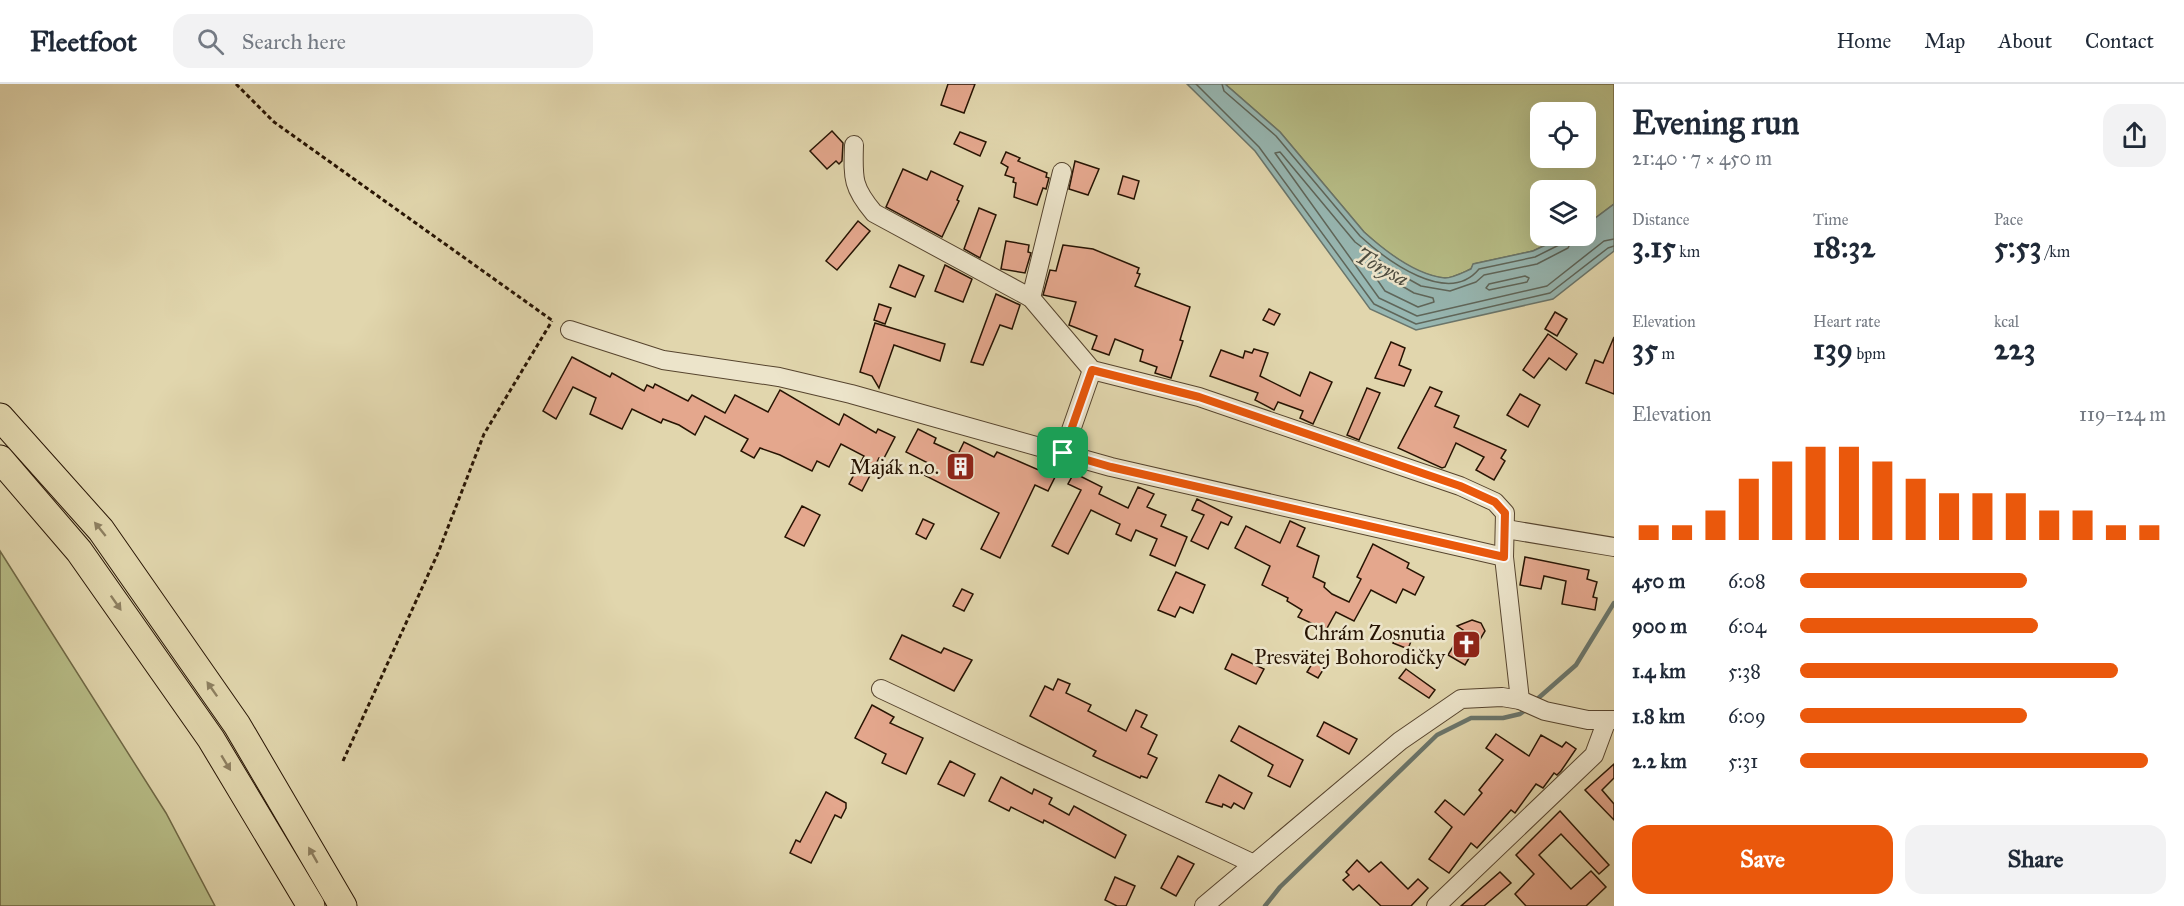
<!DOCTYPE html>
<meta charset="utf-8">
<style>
body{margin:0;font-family:"IM FELL Great Primer",serif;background:#f2f2f3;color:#1f2937;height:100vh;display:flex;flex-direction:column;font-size:22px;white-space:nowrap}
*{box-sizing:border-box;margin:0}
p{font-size:20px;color:#747a83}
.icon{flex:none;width:33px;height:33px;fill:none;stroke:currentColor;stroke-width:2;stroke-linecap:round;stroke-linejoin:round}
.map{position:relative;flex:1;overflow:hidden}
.side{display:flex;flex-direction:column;background:#fff;width:570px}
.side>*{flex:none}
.tools{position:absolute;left:1530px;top:18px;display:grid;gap:12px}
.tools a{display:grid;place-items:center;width:66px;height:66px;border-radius:12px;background:#fff;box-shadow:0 6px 24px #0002;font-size:30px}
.pin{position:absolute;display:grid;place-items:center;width:51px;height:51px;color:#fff;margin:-26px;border-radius:12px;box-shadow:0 3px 9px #0006}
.round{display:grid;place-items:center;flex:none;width:63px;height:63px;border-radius:18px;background:#f2f2f3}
.summary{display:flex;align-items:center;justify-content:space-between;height:102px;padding:0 18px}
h1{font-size:33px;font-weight:700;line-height:45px}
.figures{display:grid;grid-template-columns:repeat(3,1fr);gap:9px;height:102px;padding:6px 18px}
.figures div{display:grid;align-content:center}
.figures b{font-size:30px;font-weight:700}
.figures small{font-size:16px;font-weight:400}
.figures p{font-size:16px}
.chart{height:168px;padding:12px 18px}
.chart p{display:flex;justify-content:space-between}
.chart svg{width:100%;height:108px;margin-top:6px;stroke:#ea580c;stroke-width:6}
.cta{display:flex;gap:12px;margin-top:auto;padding:12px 18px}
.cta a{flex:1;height:69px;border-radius:18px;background:#ea580c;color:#fff;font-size:24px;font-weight:700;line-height:69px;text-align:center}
.cta a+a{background:#f2f2f3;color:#1f2937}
ul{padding:0 18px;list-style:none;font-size:20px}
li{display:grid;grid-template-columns:96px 72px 1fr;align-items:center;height:45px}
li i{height:15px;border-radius:8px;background:#ea580c}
header{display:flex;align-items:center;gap:36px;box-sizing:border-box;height:84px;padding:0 30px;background:#fff;border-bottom:2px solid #e0e1e3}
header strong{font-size:28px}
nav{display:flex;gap:33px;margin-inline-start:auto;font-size:21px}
.search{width:420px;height:54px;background:#f2f2f3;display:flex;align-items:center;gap:15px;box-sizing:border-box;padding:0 21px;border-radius:18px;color:#747a83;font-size:22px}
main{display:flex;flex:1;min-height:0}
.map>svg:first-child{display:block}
</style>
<header>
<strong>Fleetfoot</strong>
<div class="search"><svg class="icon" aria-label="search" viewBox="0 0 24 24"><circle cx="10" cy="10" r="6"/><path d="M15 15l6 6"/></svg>Search here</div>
<nav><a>Home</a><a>Map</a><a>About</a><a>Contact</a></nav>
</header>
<main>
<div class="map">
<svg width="1614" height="822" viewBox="0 0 1614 822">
<rect width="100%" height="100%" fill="#e1d6ad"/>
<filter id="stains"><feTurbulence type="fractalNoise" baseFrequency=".00333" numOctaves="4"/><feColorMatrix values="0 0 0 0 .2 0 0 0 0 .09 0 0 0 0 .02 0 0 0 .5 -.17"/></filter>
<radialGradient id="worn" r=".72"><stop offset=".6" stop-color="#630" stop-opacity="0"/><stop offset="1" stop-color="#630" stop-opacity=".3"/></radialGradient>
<!-- green -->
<g fill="#b7bd87" stroke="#6f6845" stroke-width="1.5" fill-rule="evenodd">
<path d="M1225,0h389v120l-28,21v-35h-46v46h25l-32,15 -59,13 -3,5c-7,3 -18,9 -26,9 -30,-2 -60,-27 -81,-46l-84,-100zM1540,28h46v46h-46z"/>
<polygon points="0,467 166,729 215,822 0,822"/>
</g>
<!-- water -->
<path fill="#97b7b2" stroke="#6a766c" stroke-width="1.5" d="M1187,0h38l55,48 84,100c21,19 51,43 81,46 8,0 19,-6 26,-9l2,-5 60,-13 32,-15h21v-11l28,-21v47l-61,48 -137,31 -46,-21 -115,-158z"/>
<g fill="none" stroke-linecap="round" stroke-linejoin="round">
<!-- shore -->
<g stroke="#5f665a" stroke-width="1.5">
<polyline points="1196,0 1259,63 1374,220 1416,240 1550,209 1608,164 1614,162"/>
<path d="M1222,0l2,7 52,45 84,100c26,24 88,71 119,33l56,-12 28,-14 3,-7"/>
<polyline points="1574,152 1568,164 1537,180 1484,191 1476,198 1450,207 1421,202 1394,187 1355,158 1280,68 1275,69 1379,214 1417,232 1547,202 1604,157 1614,155"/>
<polygon points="1378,188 1414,209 1433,214 1434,218 1418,223 1385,207 1374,191"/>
<polygon points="1525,192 1529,194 1527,198 1489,206 1486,204 1489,200"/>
</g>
<!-- stream -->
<g stroke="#6a766c" stroke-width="4.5">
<polyline points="1535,617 1576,581 1614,519"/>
<polyline points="1265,822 1280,803 1437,651 1471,634 1503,634 1520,630 1527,625"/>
</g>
</g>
<!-- building -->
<g fill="#e4a78d" stroke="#271403" stroke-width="1.5">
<polygon points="948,0 975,0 964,29 941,21"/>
<polygon points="832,47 843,59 842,77 839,80 836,77 827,85 810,67"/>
<polygon points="960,48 986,58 980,72 954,60"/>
<polygon points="1006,68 1020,74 1018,77 1047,89 1046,93 1049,94 1046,105 1043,104 1037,121 1014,113 1016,99 1013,98 1014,94 1005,91 1008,83 1001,79"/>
<polygon points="1075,77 1099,85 1088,111 1069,105"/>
<polygon points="903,85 927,96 931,87 963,102 957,116 959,117 942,153 886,123"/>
<polygon points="1123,92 1139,97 1134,115 1118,110"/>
<polygon points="979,124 996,131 980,174 964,165"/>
<polygon points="858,137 870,147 837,186 826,177"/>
<polygon points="1006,157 1029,161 1028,168 1031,169 1025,189 1001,185"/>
<polygon points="1063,161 1093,165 1139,184 1137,189 1140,190 1135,202 1190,223 1180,256 1183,257 1171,294 1155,289 1157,283 1140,277 1143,266 1115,255 1109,271 1092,265 1097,252 1069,241 1076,218 1043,211 1050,186 1056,187"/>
<polygon points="899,181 924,192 915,213 890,203"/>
<polygon points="945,181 972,195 963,218 935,207"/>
<polygon points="996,210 1020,221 1012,245 1000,241 983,281 971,278"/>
<polygon points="879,220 891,224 885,240 874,236"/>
<polygon points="1269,225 1280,230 1274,241 1263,236"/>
<polygon points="1555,228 1567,235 1557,252 1545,245"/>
<polygon points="875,239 945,260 940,277 894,261 879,304 872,292 860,288"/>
<polygon points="1548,250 1577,270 1566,286 1549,274 1534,294 1523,286"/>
<polygon points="1614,253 1614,310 1586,299 1595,276 1603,279"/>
<polygon points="1391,258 1405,264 1399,281 1411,286 1404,302 1375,294"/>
<polygon points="1254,265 1268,269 1260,292 1300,312 1310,288 1332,298 1313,340 1300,334 1303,327 1278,318 1274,326 1255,316 1258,309 1210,292 1221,266 1243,274 1245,267 1252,269"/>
<polygon points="572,273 610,293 612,289 644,307 647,301 653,304 655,300 688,317 692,311 725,329 735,311 768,328 780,306 839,341 844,330 876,349 878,345 895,353 883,376 879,374 862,407 849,400 864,372 841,360 829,383 817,377 812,387 780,371 760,364 754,374 741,367 748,355 705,332 695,351 679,341 663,335 661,339 632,325 622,345 590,330 596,314 573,303 556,335 543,327"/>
<polygon points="1430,303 1442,308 1435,322 1459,332 1454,343 1506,366 1501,374 1505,377 1494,396 1476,386 1484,373 1456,359 1445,383 1442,384 1398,364"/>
<polygon points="1367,304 1380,309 1359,356 1347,351"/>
<polygon points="1520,310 1540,321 1528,343 1507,331"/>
<polygon points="918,345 936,354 934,359 958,370 964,358 994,373 997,368 1055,393 1048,407 1035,401 1000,474 981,465 999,429 924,391 930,380 906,368"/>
<polygon points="1074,389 1102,403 1099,410 1128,424 1138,403 1154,410 1147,423 1166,431 1161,442 1187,453 1175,482 1150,471 1157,455 1136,446 1131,457 1116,450 1120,440 1091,426 1068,470 1052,462 1081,406 1068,400"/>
<polygon points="1197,415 1232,433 1228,441 1221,438 1208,465 1191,457 1204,431 1192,426"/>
<polygon points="802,422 820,431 804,462 785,453"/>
<polygon points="923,435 934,440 926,455 916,450"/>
<polygon points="1290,437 1305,444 1297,462 1319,472 1313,493 1325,499 1324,503 1332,510 1349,518 1361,495 1357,493 1373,460 1409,479 1407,484 1424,493 1415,511 1403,505 1396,519 1371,506 1354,537 1336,528 1326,546 1298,533 1302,526 1287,517 1288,514 1262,501 1270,482 1235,464 1246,442 1280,459"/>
<polygon points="1525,473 1589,486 1587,495 1597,498 1593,513 1597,514 1595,526 1562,520 1566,497 1544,492 1541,505 1520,501"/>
<polygon points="1176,488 1205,501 1193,529 1180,523 1175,533 1158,526"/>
<polygon points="962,505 973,510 964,527 953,522"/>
<polygon points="1472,536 1481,539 1485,547 1465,581 1448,571 1463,546 1457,542"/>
<polygon points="1398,546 1413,552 1408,565 1393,559"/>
<polygon points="902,551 941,569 944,564 972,576 954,607 890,575"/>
<polygon points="1232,570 1264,585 1256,600 1225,585"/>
<polygon points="1315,575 1326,581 1318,594 1307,588"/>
<polygon points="1406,585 1435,606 1429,614 1399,594"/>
<polygon points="1058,595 1070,600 1066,609 1091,621 1088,627 1126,647 1136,626 1147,631 1141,643 1157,651 1148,670 1157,674 1147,694 1141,692 1140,694 1093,672 1096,667 1030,632 1045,602 1053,606"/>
<polygon points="872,621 894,633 890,639 923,654 906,690 882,679 886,670 855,654"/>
<polygon points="1324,638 1357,655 1349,670 1317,652"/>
<polygon points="1239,642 1303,676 1290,703 1268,692 1273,681 1231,657"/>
<polygon points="1496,650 1529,672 1541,651 1562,663 1566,658 1576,665 1561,687 1557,691 1554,689 1543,704 1536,700 1515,729 1511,726 1477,764 1471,759 1449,789 1429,775 1452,743 1435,728 1445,716 1464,731 1482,709 1479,706 1503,676 1486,664"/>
<polygon points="950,677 975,690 964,712 938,700"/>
<polygon points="1614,680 1614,694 1602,706 1614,720 1614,736 1585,706"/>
<polygon points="1219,691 1252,709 1244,725 1234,719 1231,724 1223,720 1222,723 1206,718"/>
<polygon points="1001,693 1032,710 1034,705 1052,714 1049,720 1069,731 1074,722 1126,751 1115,774 1044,736 1043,739 1011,723 1009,727 989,717"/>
<polygon points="826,708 846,719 846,724 841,734 835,731 811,779 790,769 796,756 800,758"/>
<polygon points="1560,727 1609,781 1599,790 1561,750 1539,771 1571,805 1591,787 1606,803 1586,822 1526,822 1515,810 1534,790 1516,771"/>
<polygon points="1178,772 1194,780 1176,812 1161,804"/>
<polygon points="1357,776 1369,788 1381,778 1408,805 1418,795 1428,804 1411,822 1381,822 1359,801 1353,806 1343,796 1349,791 1346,788"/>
<polygon points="1500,788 1511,799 1484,822 1461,822"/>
<polygon points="1115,793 1135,802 1126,822 1117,822 1105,816"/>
</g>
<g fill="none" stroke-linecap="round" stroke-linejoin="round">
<defs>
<g id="minor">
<path d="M854,61c-1,33 -2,42 20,68l157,85 61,72 107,27 261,89 35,16 10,11 -1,44 16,143"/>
<polyline points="1031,214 1062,88"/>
<polyline points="570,246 663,276 779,293 851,310 1111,383 1504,473"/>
<polyline points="1063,369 1092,286"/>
<polyline points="1506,445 1614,463"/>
<polyline points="881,605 1254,780"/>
<polyline points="1204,822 1400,657 1461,615 1502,613 1520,616 1545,627 1588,636 1614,636"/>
<polyline points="1436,822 1594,671 1607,636"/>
</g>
<g id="highway">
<polyline points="0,333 101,446 237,641 343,822"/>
<polyline points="0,375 79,467 211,655 311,822"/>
</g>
</defs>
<!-- minor casing -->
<use href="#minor" stroke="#56442e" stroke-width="20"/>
<!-- highway casing -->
<use href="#highway" stroke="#271403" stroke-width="29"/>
<!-- path -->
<g stroke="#271403" stroke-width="3" stroke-dasharray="4.5 3" stroke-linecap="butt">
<polyline points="236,0 274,38 553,237"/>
<polyline points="343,677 438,469 484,350 552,237"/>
</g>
<!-- minor -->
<use href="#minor" stroke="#ece4ca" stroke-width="18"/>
<!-- highway -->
<use href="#highway" stroke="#e1d6ad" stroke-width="27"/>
</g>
<!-- one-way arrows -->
<defs><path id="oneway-solid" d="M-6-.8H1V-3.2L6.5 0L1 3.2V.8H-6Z" transform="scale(1.5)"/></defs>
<g fill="#8d7f60">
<use href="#oneway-solid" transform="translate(100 445) rotate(-129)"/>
<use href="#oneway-solid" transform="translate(116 519) rotate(55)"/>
<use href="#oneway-solid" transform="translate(212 605) rotate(-125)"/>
<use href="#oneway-solid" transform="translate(226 679) rotate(59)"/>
<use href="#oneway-solid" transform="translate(313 771) rotate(-120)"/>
</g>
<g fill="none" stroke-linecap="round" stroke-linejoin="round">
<defs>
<polygon id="route" points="1092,286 1199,313 1460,402 1495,418 1505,429 1504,473 1111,383 1063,369"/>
</defs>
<!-- route casing -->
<use href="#route" stroke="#fff" stroke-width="12"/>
<!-- route -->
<use href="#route" stroke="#ea580c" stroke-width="8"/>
</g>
<!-- icons -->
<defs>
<symbol id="building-square" viewBox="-11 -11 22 22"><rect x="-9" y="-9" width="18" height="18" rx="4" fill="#8f2418" stroke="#ece4ca"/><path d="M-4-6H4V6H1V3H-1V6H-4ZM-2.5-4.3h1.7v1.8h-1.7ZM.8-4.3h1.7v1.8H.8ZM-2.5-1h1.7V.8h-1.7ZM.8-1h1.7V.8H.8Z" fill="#fff"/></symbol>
<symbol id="church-square" viewBox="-11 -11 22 22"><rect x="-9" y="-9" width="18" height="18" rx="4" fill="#8f2418" stroke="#ece4ca"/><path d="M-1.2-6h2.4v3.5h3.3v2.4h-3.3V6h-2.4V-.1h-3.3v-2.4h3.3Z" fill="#fff"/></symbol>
</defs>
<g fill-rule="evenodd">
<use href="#building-square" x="944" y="366" width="33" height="33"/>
<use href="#church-square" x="1450" y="544" width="33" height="33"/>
</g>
<g text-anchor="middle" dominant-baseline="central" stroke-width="5" stroke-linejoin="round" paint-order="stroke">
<!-- poi labels -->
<g font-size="21" fill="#271403" stroke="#ece4ca" text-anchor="end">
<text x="939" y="383">Maják n.o.</text>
<text x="1445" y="549">Chrám Zosnutia<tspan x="1445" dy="24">Presvätej Bohorodičky</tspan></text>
</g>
<!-- water labels -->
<g font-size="22" font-style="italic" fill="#4e4d40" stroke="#ece4ca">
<text transform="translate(1382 183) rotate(28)">Torysa</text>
</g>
</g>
<rect width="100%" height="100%" filter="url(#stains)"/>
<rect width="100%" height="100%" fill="url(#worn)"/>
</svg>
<div class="tools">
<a><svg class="icon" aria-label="locate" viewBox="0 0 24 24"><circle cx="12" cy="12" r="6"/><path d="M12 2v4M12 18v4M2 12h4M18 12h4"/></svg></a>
<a><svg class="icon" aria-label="layers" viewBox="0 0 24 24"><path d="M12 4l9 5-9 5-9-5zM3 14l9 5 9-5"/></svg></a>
</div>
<div class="pin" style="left:1063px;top:369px;background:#1e9e55"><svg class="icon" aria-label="arrive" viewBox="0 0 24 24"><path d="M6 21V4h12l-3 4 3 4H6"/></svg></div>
</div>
<section class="side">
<div class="summary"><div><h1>Evening run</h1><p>21:40 · 7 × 450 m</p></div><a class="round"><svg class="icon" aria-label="share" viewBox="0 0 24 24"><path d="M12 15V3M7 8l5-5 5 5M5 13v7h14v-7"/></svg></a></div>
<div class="figures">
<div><p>Distance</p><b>3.15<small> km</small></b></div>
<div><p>Time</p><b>18:32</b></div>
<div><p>Pace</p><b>5:53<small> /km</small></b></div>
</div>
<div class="figures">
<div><p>Elevation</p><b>35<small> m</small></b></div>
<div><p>Heart rate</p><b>139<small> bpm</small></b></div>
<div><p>kcal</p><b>223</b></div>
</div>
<div class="chart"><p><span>Elevation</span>119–124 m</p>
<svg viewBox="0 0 160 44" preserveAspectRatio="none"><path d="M5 44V38M15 44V38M25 44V32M35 44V19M45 44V12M55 44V6M65 44V6M75 44V12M85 44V19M95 44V25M105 44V25M115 44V25M125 44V32M135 44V32M145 44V38M155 44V38"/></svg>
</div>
<ul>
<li><b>450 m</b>6:08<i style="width:62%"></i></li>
<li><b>900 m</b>6:04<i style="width:65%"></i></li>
<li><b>1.4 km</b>5:38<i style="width:87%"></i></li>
<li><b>1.8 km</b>6:09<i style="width:62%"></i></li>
<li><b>2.2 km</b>5:31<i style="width:95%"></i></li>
</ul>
<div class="cta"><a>Save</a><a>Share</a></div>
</section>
</main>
